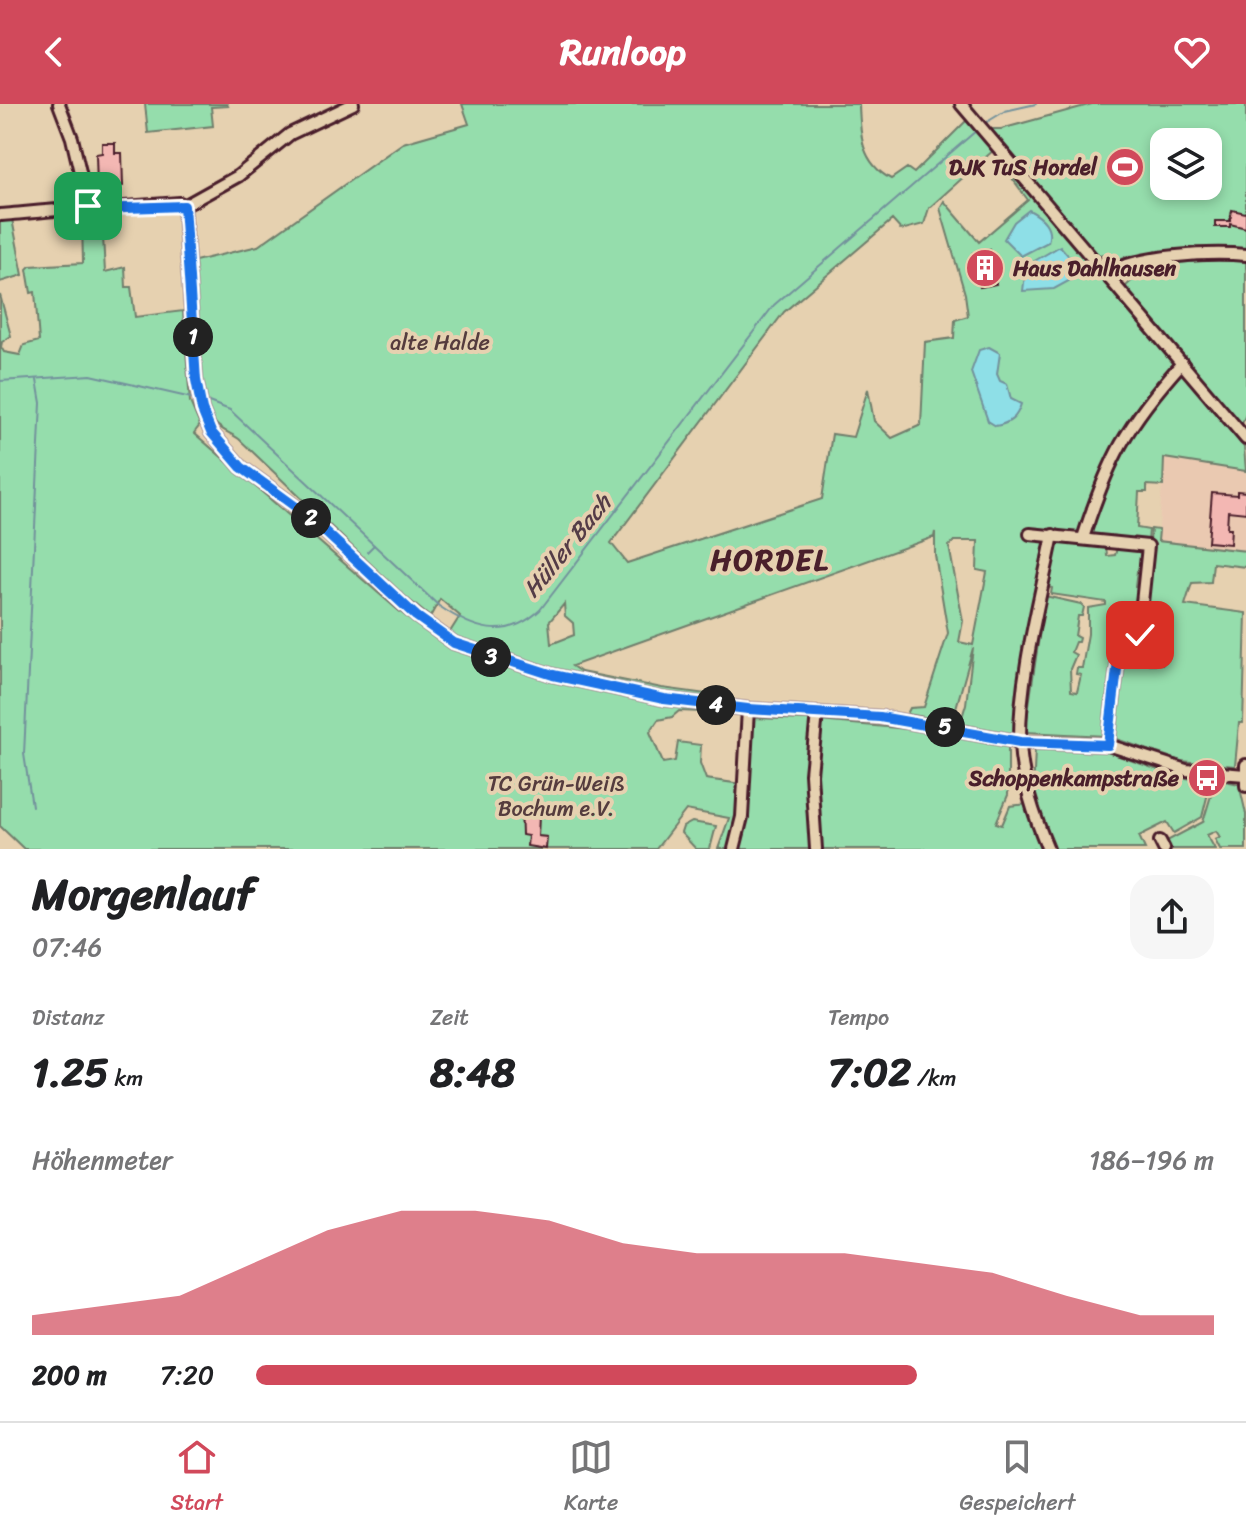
<!DOCTYPE html>
<html lang="de">
<meta charset="utf-8">
<style>
body{margin:0;font-family:Sriracha,sans-serif;background:#f6f6f6;color:#202124;height:100vh;display:flex;flex-direction:column;font-size:30px;white-space:nowrap}
*{box-sizing:border-box;margin:0}
p{font-size:26px;color:#757577}
.icon{flex:none;width:44px;height:44px;fill:none;stroke:currentColor;stroke-width:2;stroke-linecap:round;stroke-linejoin:round}
.map{position:relative;height:745px;overflow:hidden}
.drawer{display:flex;flex-direction:column;background:#fff;flex:1}
.drawer>*{flex:none}
.buttons{position:absolute;left:1150px;top:24px;display:grid;gap:16px}
.buttons a{display:grid;place-items:center;width:72px;height:72px;border-radius:16px;background:#fff;box-shadow:0 4px 12px #0003;font-size:40px}
.pin{position:absolute;display:grid;place-items:center;width:68px;height:68px;color:#fff;margin:-34px;border-radius:16px;box-shadow:0 4px 12px #0006}
.km{position:absolute;width:40px;height:40px;margin:-20px;border-radius:50%;background:#222;color:#fff;font-size:22px;line-height:40px;text-align:center}
.round{display:grid;place-items:center;flex:none;width:84px;height:84px;border-radius:24px;background:#f6f6f6}
.overview{display:flex;align-items:center;justify-content:space-between;height:136px;padding:0 32px}
h1{font-size:44px;font-weight:700;line-height:60px}
.stats{display:grid;grid-template-columns:repeat(3,1fr);gap:12px;height:136px;padding:8px 32px}
.stats div{display:grid;align-content:center}
.stats b{font-size:40px;font-weight:700}
.stats small{font-size:22px;font-weight:400}
.stats p{font-size:22px}
.chart{height:224px;padding:16px 32px}
.chart p{display:flex;justify-content:space-between}
.chart svg{width:100%;height:144px;margin-top:8px;fill:#d1495b;opacity:.7}
ul{padding:0 32px;list-style:none;font-size:26px}
li{display:grid;grid-template-columns:128px 96px 1fr;align-items:center;height:60px}
li i{height:20px;border-radius:10px;background:#d1495b}
header{display:flex;justify-content:space-between;align-items:center;height:104px;padding:0 32px;background:#d1495b;color:#fff;font-size:36px;font-weight:700}
.dock{display:flex;justify-content:space-around;align-items:center;height:112px;border-top:2px solid #e0e0e0;background:#fff;font-size:22px;color:#757577}
.dock a{display:grid;justify-items:center;gap:4px}
.dock .active{color:#d1495b}
.map>svg:first-child{display:block}
</style>
<header><svg class="icon" aria-label="back" viewBox="0 0 24 24"><path d="M15 5l-7 7 7 7"/></svg>Runloop<svg class="icon" aria-label="heart" viewBox="0 0 24 24"><path d="M12 20l-8-8c-3-5 5-10 8-4 3-6 11-1 8 4z"/></svg></header>
<div class="map">
<svg width="1246" height="745" viewBox="0 0 1246 745">
<rect width="100%" height="100%" fill="#e6d1b0"/>
<filter id="ink" filterUnits="userSpaceOnUse"><feTurbulence type="fractalNoise" baseFrequency=".0125" numOctaves="2"/><feDisplacementMap in="SourceGraphic" scale="16" xChannelSelector="R" yChannelSelector="G"/><feConvolveMatrix kernelMatrix="1 2 1 2 8 2 1 2 1" color-interpolation-filters="sRGB"/></filter>
<g filter="url(#ink)">
<!-- built -->
<polygon fill="#eac9b1" points="1164,354 1246,367 1246,447 1158,437"/>
<!-- green -->
<g fill="#95ddac" stroke="#707e6c" stroke-width="2" fill-rule="evenodd">
<polygon points="145,0 227,0 228,2 211,3 213,22 148,29"/>
<path d="M462,0h397c1,31 2,59 32,75l16,-11 7,5 55,-55 26,31 -66,59 -5,16 -23,6 -9,-10 -108,92 -173,231 16,20 195,-64 10,-65 21,3 15,-48 6,32 18,17 29,-13 4,-83 29,-4 1,-18 13,-4 -3,-22 -25,-86 4,-7 35,41 49,-42 -30,-41 9,-10 -17,-20h11l91,-25h154v146l-119,6 -13,5 -12,-7 -8,3 8,13 -4,5 77,90 -32,37 -64,132 -33,-3 -5,28 4,1 -27,175 -58,-11 6,-20 7,-56 -21,74 -45,-8 3,-6 14,-1 24,-74 -13,-78v-23l-1,5 -362,129 9,6 81,16 67,9 -3,16 -47,-2 -7,6 -14,3 -8,12 13,31 12,-2 3,-19 23,3 -1,18 6,16 43,6 3,-67 59,2 2,129h-95l11,-31 -43,-8 -30,39h-632l-24,-23v-531l11,41 -9,6 -1,5 3,5 16,3 4,-10 15,-4 -4,-49 -4,1 -4,-24 3,-3 53,-3 -1,-43 20,-1 3,53 20,-5 1,20h5l4,30 48,-6 7,91 10,23 -6,8 205,178 44,32 17,-27 -20,-17 -10,18 -27,-22 -164,-156c-7,-5 -16,-8 -22,-14 -27,-25 -19,-128 -22,-164l63,-15 145,-103 66,-19zM1164,38h44v44h-44zM954,437h24l-1,29 10,2 -14,73 -14,-3 4,-21 -14,-75zM564,500l1,12 8,7 1,12 -23,9 -2,-22z"/>
<polygon points="12,115 23,171 0,178 0,116"/>
<polygon points="1229,155 1246,157 1246,310 1241,322 1124,184 1148,161"/>
<polygon points="1179,268 1189,275 1244,343 1246,367 1164,354 1163,382 1147,381 1147,388 1139,388 1137,424 1149,426 1148,438 1086,432 1132,323"/>
<polygon points="1151,425 1159,426 1158,437 1246,447 1246,463 1213,459 1211,478 1192,479 1185,501 1246,509 1243,619 1239,619 1235,662 1181,657 1113,634 1121,551 1140,549 1149,560 1163,560 1162,550 1155,549 1155,544 1140,546"/>
<polygon points="1057,437 1106,440 1107,452 1115,451 1118,441 1143,445 1143,467 1137,467 1135,483 1141,484 1135,536 1117,536 1106,632 1025,628 1045,492 1081,500 1084,503 1082,512 1078,512 1075,532 1079,534 1078,538 1075,538 1071,548 1076,551 1070,565 1071,587 1077,588 1081,571 1076,570 1077,564 1082,564 1088,530 1088,504 1106,501 1106,498 1051,490 1052,484 1046,483"/>
<polygon points="819,617 942,628 1008,642 1008,691 996,719 1002,721 1010,702 1028,700 1044,745 818,745 814,662"/>
<polygon points="1035,645 1105,647 1161,667 1161,671 1211,677 1202,713 1174,729 1167,718 1139,732 1145,745 1052,745 1033,690"/>
<polygon points="1216,675 1239,680 1246,710 1246,745 1220,745 1215,735 1220,733 1216,727 1207,731 1215,745 1167,745 1165,738 1203,718"/>
<polygon points="692,718 716,722 710,745 696,745 681,729 683,723"/>
</g>
<!-- water -->
<g fill="#8edfe7" stroke="#73929c" stroke-width="2">
<path d="M1029,106c13,7 24,16 19,32l-27,14 -17,-17 10,-17z"/>
<polygon points="1060,142 1073,157 1076,173 1054,185 1023,187 1026,162"/>
<path d="M989,243l11,6 -3,21 3,7 7,3 4,15 10,5c-4,14 -11,19 -25,22l-8,-5 -17,-49 8,-22z"/>
</g>
<g fill="none" stroke-linecap="round" stroke-linejoin="round">
<!-- stream -->
<g stroke="#73929c" stroke-width="2">
<polyline points="982,21 1005,7 1036,0"/>
<polyline points="0,277 91,271 196,295"/>
<path d="M206,297l24,9 209,196c34,23 66,36 101,4l234,-305 203,-175"/>
<polyline points="367,448 374,441"/>
<polyline points="32,702 24,650 41,299 37,276"/>
</g>
</g>
<!-- building -->
<g fill="#f3b7b3" stroke="#4a1f2b" stroke-width="2">
<polygon points="102,39 115,39 115,49 122,49 123,82 104,85 104,82 97,82 96,50 102,49"/>
<polygon points="1232,106 1246,109 1246,124 1230,120 1230,123 1215,123 1215,117 1230,117"/>
<polygon points="990,146 996,180 980,183 973,149"/>
<polygon points="1237,387 1246,388 1246,409 1228,407 1227,424 1231,424 1230,440 1208,438 1212,389 1237,391"/>
<polygon points="521,703 533,703 532,709 539,712 538,732 547,733 546,745 527,742 528,732 522,731"/>
</g>
<g fill="none" stroke-linecap="round" stroke-linejoin="round">
<defs>
<g id="minor">
<polyline points="59,0 72,34 88,102"/>
<polyline points="961,0 1246,335"/>
<polyline points="184,102 196,276 202,306 211,328 241,363 307,411 416,512 454,539 553,571 664,595 748,605 880,613 1020,638 1108,641 1186,666 1245,671"/>
<path d="M0,111c20,-1 84,-9 97,-6l83,-6 4,3 54,-30 52,-42 63,-30"/>
<path d="M1107,170c28,-19 104,-22 139,-19"/>
<polyline points="1030,430 1148,442 1137,546 1119,548 1108,641"/>
<path d="M1083,434c25,-78 43,-113 99,-175"/>
<polyline points="1246,661 1246,682"/>
<polyline points="1160,737 1164,745"/>
<polyline points="734,745 742,713 748,605"/>
<polyline points="816,745 811,670 817,609"/>
<path d="M1048,745c-14,-33 -27,-71 -28,-107 -1,-66 20,-142 33,-207"/>
</g>
</defs>
<!-- minor casing -->
<use href="#minor" stroke="#4a1f2b" stroke-width="16"/>
<!-- minor -->
<use href="#minor" stroke="#e6d1b0" stroke-width="10"/>
</g>
</g>
<g fill="none" stroke-linecap="round" stroke-linejoin="round" filter="url(#ink)">
<defs>
<polyline id="route" points="88,102 97,105 184,102 196,276 202,306 211,328 241,363 307,411 416,512 454,539 553,571 664,595 748,605 880,613 1020,638 1108,641 1119,548 1137,546 1140,531"/>
</defs>
<!-- route casing -->
<use href="#route" stroke="#fff" stroke-width="16"/>
<!-- route -->
<use href="#route" stroke="#1a73e8" stroke-width="10"/>
</g>
<!-- icons -->
<defs>
<symbol id="stadium-disc" viewBox="-11 -11 22 22"><circle r="9.5" fill="#d1495b" stroke="#e6d1b0"/><path d="M0-5a6.5 5 0 1 0 0 10a6.5 5 0 1 0 0-10ZM-3.5-1.8h7v3.6h-7Z" fill="#fff"/></symbol>
<symbol id="building-disc" viewBox="-11 -11 22 22"><circle r="9.5" fill="#d1495b" stroke="#e6d1b0"/><path d="M-4-6H4V6H1V3H-1V6H-4ZM-2.5-4.3h1.7v1.8h-1.7ZM.8-4.3h1.7v1.8H.8ZM-2.5-1h1.7V.8h-1.7ZM.8-1h1.7V.8H.8Z" fill="#fff"/></symbol>
<symbol id="bus-disc" viewBox="-11 -11 22 22"><circle r="9.5" fill="#d1495b" stroke="#e6d1b0"/><path d="M-5-6H5V4H4V6H2V4H-2V6H-4V4H-5ZM-3.5-4V0h7V-4ZM-3.5 1.2v1.5H-2V1.2ZM2 1.2v1.5H3.5V1.2Z" fill="#fff"/></symbol>
</defs>
<g fill-rule="evenodd">
<use href="#stadium-disc" x="1103" y="41" width="44" height="44"/>
<use href="#building-disc" x="963" y="142" width="44" height="44"/>
<use href="#bus-disc" x="1185" y="652" width="44" height="44"/>
</g>
<g text-anchor="middle" dominant-baseline="central" stroke-width="8" stroke-linejoin="round" paint-order="stroke">
<!-- poi labels -->
<g font-size="22" font-weight="bold" fill="#4a1f2b" stroke="#e6d1b0" text-anchor="end">
<text x="1097" y="63">DJK TuS Hordel</text>
<text x="1013" y="164" text-anchor="start">Haus Dahlhausen</text>
<text x="1179" y="674">Schoppenkampstraße</text>
</g>
<!-- park labels -->
<g font-size="22" fill="#553c3e" stroke="#e6d1b0">
<text x="440" y="238">alte Halde</text>
<text x="556" y="679">TC Grün-Weiß<tspan x="556" dy="25">Bochum e.V.</tspan></text>
</g>
<!-- water labels -->
<g font-size="24" font-style="italic" fill="#543c47" stroke="#e6d1b0">
<text transform="translate(567 442) rotate(-51)">Hüller Bach</text>
</g>
<!-- district labels -->
<g font-size="30" font-weight="bold" letter-spacing="2" fill="#4a1f2b" stroke="#e6d1b0">
<text x="770" y="456">HORDEL</text>
</g>
</g>
</svg>
<div class="buttons">
<a><svg class="icon" aria-label="layers" viewBox="0 0 24 24"><path d="M12 4l9 5-9 5-9-5zM3 14l9 5 9-5"/></svg></a>
</div>
<div class="pin" style="left:88px;top:102px;background:#1e9e55"><svg class="icon" aria-label="arrive" viewBox="0 0 24 24"><path d="M6 21V4h12l-3 4 3 4H6"/></svg></div>
<div class="pin" style="left:1140px;top:531px;background:#d93025"><svg class="icon" aria-label="check" viewBox="0 0 24 24"><path d="M5 12l5 5 9-10"/></svg></div>
<b class="km" style="left:193px;top:233px">1</b>
<b class="km" style="left:311px;top:414px">2</b>
<b class="km" style="left:491px;top:553px">3</b>
<b class="km" style="left:716px;top:601px">4</b>
<b class="km" style="left:945px;top:623px">5</b>
</div>
<section class="drawer">
<div class="overview"><div><h1>Morgenlauf</h1><p>07:46</p></div><a class="round"><svg class="icon" aria-label="share" viewBox="0 0 24 24"><path d="M12 15V3M7 8l5-5 5 5M5 13v7h14v-7"/></svg></a></div>
<div class="stats">
<div><p>Distanz</p><b>1.25<small> km</small></b></div>
<div><p>Zeit</p><b>8:48</b></div>
<div><p>Tempo</p><b>7:02<small> /km</small></b></div>
</div>
<div class="chart"><p><span>Höhenmeter</span>186–196 m</p>
<svg viewBox="0 0 160 44" preserveAspectRatio="none"><path d="M0 44V38L10 35L20 32L30 22L40 12L50 6L60 6L70 9L80 16L90 19L100 19L110 19L120 22L130 25L140 32L150 38L160 38V44z"/></svg>
</div>
<ul>
<li><b>200 m</b>7:20<i style="width:69%"></i></li>
</ul>
</section>
<nav class="dock">
<a class="active"><svg class="icon" aria-label="home" viewBox="0 0 24 24"><path d="M3 11l9-7 9 7M6 9v11h12V9"/></svg>Start</a>
<a><svg class="icon" aria-label="map" viewBox="0 0 24 24"><path d="M3 6l6-2 6 2 6-2v14l-6 2-6-2-6 2zM9 4v14M15 6v14"/></svg>Karte</a>
<a><svg class="icon" aria-label="saved" viewBox="0 0 24 24"><path d="M7 4h10v16l-5-4-5 4z"/></svg>Gespeichert</a>
</nav>
